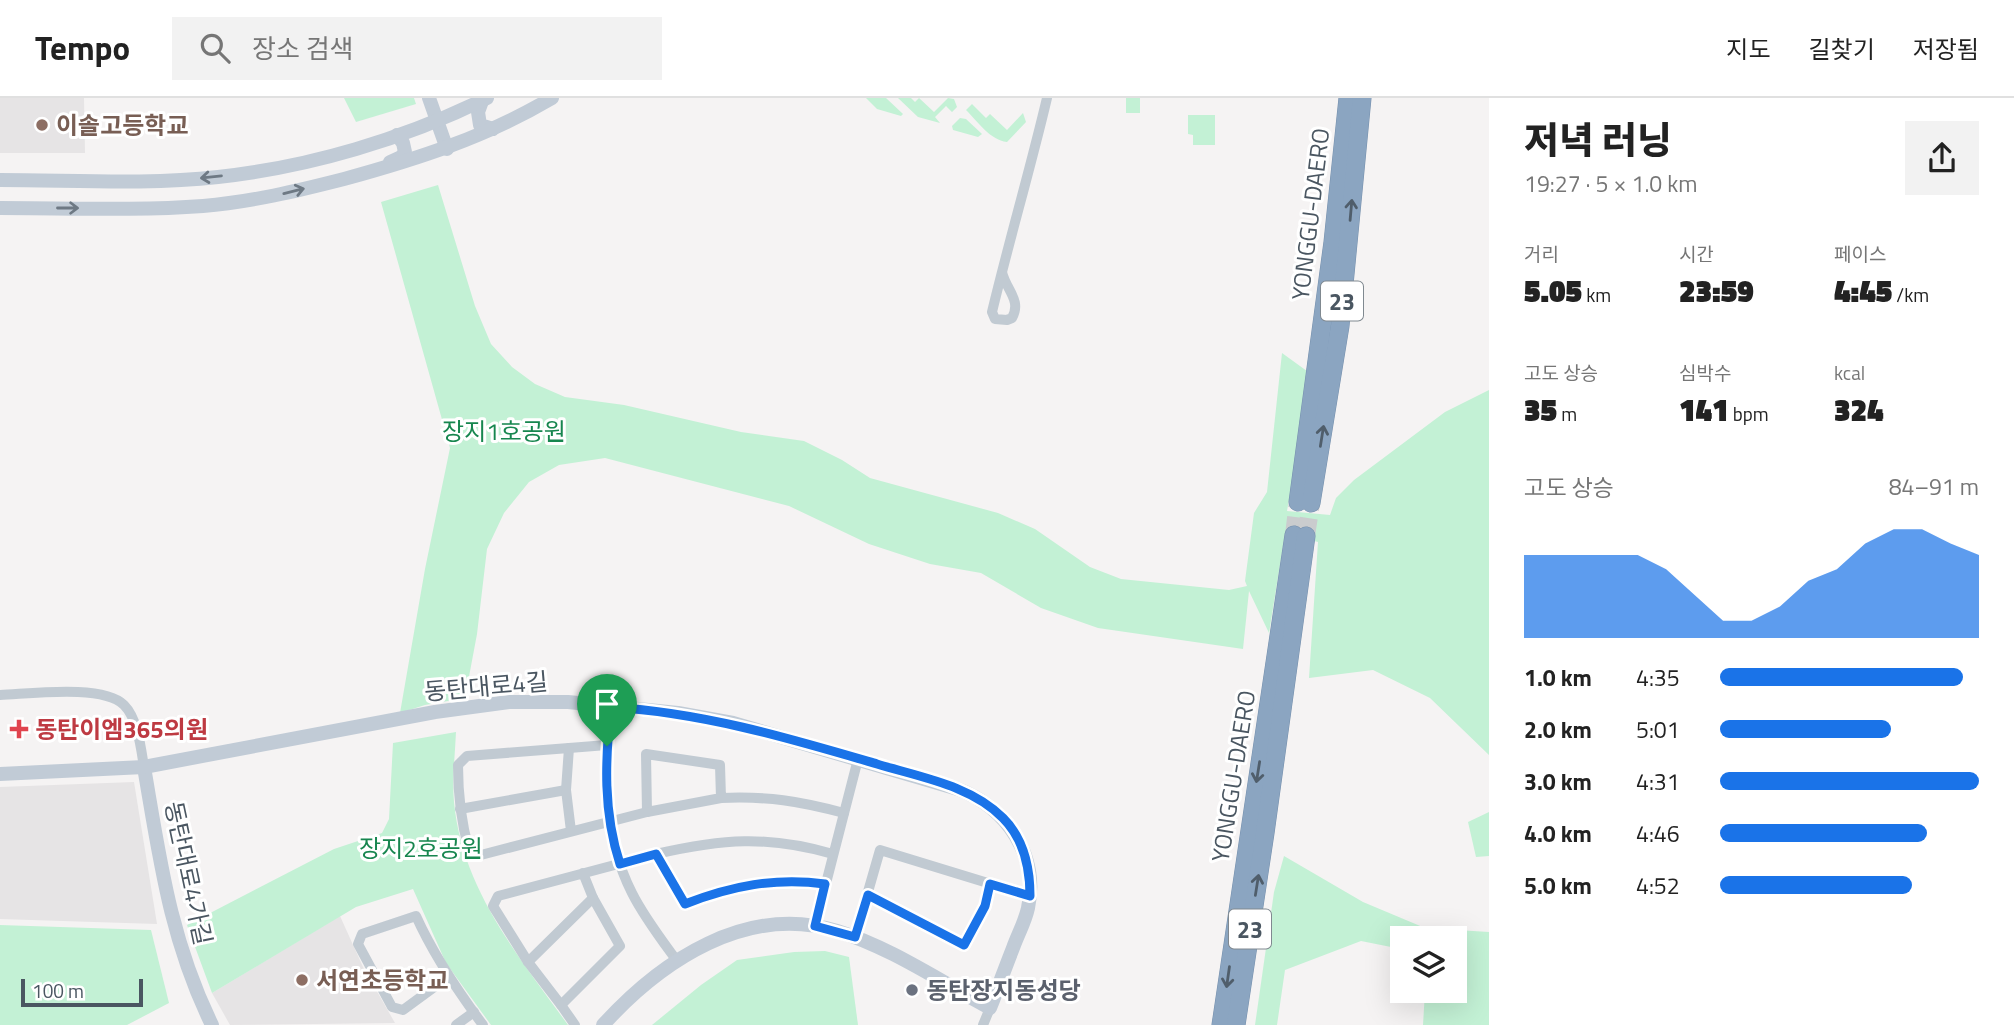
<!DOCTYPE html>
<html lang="ko">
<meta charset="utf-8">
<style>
body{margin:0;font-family:"Titillium Web","Noto Sans KR",sans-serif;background:#f2f2f2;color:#222;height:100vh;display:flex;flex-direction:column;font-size:26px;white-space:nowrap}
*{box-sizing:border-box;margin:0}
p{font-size:23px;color:#767676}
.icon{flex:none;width:38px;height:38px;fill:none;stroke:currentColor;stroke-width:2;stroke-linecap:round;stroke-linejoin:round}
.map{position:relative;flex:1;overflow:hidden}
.drawer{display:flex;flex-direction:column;background:#fff;width:525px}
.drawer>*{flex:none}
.controls{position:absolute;left:1390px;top:828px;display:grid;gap:14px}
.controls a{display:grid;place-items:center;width:77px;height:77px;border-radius:0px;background:#fff;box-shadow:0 7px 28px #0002;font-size:35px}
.scale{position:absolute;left:21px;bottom:18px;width:122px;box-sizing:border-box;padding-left:7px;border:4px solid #4a5661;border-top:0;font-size:19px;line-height:24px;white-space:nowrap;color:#4a5661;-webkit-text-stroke:5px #fff;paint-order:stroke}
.pin{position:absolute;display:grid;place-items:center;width:60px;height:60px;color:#fff;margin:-72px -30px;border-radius:50% 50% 50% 0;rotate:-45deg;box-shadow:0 0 7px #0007}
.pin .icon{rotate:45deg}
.round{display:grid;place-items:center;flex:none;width:74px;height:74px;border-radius:0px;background:#f2f2f2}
.head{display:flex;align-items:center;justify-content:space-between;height:119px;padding:0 35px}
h1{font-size:38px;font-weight:800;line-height:52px}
.figures{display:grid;grid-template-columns:repeat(3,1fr);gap:10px;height:119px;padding:7px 35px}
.figures div{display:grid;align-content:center}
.figures b{font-size:30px;font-weight:800}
.figures small{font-size:19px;font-weight:400}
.figures p{font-size:19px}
.chart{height:196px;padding:14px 35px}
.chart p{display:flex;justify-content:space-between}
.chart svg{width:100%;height:126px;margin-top:7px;fill:#1a73e8;opacity:.7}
ul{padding:0 35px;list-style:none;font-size:23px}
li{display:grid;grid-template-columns:112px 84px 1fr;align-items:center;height:52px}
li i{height:18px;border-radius:9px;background:#1a73e8}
header{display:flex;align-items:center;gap:42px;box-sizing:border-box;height:98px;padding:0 35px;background:#fff;border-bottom:2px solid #e0e0e0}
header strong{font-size:33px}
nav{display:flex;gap:38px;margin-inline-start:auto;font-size:24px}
.search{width:490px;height:63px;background:#f2f2f2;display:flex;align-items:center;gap:18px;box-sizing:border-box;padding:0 24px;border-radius:0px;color:#767676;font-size:26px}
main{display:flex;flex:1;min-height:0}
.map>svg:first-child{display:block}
</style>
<header>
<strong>Tempo</strong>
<div class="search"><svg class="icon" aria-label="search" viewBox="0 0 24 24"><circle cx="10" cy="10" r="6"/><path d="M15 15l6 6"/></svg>장소 검색</div>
<nav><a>지도</a><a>길찾기</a><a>저장됨</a></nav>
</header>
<main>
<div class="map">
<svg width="1489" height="927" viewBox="0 0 1489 927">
<rect width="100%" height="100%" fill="#f5f3f3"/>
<!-- education -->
<g fill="#e6e4e5">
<polygon points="0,0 84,0 85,55 0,55"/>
<polygon points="134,684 157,826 0,821 0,689"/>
<polygon points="340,818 363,869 395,925 230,927 212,895"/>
</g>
<!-- green -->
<g fill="#c3f1d5">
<polygon points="344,0 414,0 416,6 356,24"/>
<polygon points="866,0 886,0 903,16 901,18 877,11"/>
<polygon points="898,0 911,0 915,4 919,0 934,14 948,0 954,1 957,9 952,14 946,8 935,19 940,25 918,19"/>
<rect x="1126" y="0" width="14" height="15"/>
<path d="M972,6l14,14 4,-4 17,16 16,-17 3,9 -19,20c-17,-2 -29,-20 -41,-32z"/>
<polygon points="1188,17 1215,17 1215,47 1193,47 1193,37 1188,36"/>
<polygon points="960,20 966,21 982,36 978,39 953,32 952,28"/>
<polygon points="438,87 475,208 491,246 512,269 535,286 565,299 624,307 741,334 804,343 842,362 870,380 998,415 1035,431 1090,469 1121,481 1229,492 1247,488 1245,483 1254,415 1267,394 1282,255 1311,276 1287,413 1330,417 1336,400 1354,382 1445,314 1489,292 1489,657 1430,600 1373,572 1309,580 1318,444 1285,436 1269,535 1249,493 1243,551 1098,530 1041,510 981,475 930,466 869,446 789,408 605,360 559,367 529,384 504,415 487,451 477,536 465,600 425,607 400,615 425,471 450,350 381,104"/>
<path d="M456,634c-1,23 -4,47 -2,70 8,87 65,155 114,223h-77l-45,-62 -33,-74 -57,18 -144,86 -25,-68 147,-76 48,-16 7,-14 4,-76z"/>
<polygon points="1489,714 1489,758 1476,759 1468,724"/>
<polygon points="1284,758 1363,804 1425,830 1489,834 1489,927 1423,927 1425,893 1454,892 1454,840 1402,840 1402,858 1396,850 1361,843 1285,872 1277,927 1255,927 1274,794"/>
<polygon points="0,827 151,832 169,905 127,927 0,927"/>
<polygon points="825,853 849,859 858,927 652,927 701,887 737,862 794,854"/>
</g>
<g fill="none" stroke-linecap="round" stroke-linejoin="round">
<!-- highway-tunnel -->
<g stroke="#caccce" stroke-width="18" stroke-dasharray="18 9" stroke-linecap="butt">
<polyline points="1294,437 1298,404"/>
<polyline points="1306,438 1311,405"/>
</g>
<defs>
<g id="highway">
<polyline points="1298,404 1333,144 1348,0"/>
<polyline points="1311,405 1340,228 1362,0"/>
<polyline points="1221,927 1294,437"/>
<polyline points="1236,927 1265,735 1306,438"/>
</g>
</defs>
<!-- highway casing -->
<use href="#highway" stroke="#7690ad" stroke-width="19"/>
<!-- street -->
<g stroke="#c1cad2" stroke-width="10">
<path d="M1002,174c4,18 20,28 10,46l-5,2 -12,-1 -3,-7c17,-71 38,-142 55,-214"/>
<path d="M0,597c29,-1 103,-11 124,10 14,14 17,44 20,62"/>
<path d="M611,609c-7,64 -9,127 21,186 12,24 29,46 45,68"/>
<polyline points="569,650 607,647"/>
<path d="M721,700l-74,14 -1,-58 74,11 1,33c47,-2 78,3 123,15"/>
<polyline points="460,711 566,692"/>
<path d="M571,733l-5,-41 3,-42 -102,8 -9,9c0,30 3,57 11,85l8,6 170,-44"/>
<path d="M583,775l10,25 27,48 -59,59 -33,-43 -35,-56 5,-10c53,-14 105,-28 158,-42"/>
<path d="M825,786c-49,-7 -94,2 -140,20l-29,-50c66,-15 111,-19 177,0"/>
<polyline points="868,798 964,847 985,808 990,786"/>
<polyline points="815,828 858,661"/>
<polyline points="855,839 880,752 1030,798"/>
<polyline points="528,864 593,800"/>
<path d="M448,879l-45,33 -11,-3 -34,-63 4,-10 54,-18c18,40 41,74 67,109"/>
<polyline points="561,907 575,927"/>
<polyline points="456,927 474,914"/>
<polyline points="983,927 990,910"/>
</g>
<!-- secondary -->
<g stroke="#c1cbd6" stroke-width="14">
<polyline points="429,0 447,51"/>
<polyline points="482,3 478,14 480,27 493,31"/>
<polyline points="390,64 401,59 405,54 403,45 397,37"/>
<path d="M0,82c72,0 146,5 218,-3 92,-10 186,-38 269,-79"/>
<path d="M0,110c67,0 136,3 203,-2 48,-4 94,-15 141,-27 73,-20 142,-42 208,-81"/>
<path d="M144,669c16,93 26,172 68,258"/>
<path d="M0,676l144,-7 291,-55 74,-10h59l110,11 55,10 225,66c49,19 81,66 70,119 -3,14 -10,26 -15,40 -8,20 -15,40 -23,60 -49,-26 -100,-61 -153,-77 -90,-28 -176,30 -234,94"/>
</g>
<!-- highway -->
<use href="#highway" stroke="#8ba5c1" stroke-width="18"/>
</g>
<!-- one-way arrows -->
<defs><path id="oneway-shaft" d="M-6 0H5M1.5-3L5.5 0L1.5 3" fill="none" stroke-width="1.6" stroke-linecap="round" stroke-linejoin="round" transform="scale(1.75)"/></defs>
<g stroke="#6e7984">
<use href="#oneway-shaft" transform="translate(211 79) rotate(174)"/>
<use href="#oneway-shaft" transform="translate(294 93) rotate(-14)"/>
<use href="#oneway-shaft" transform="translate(68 110)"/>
</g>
<g stroke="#505e6b">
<use href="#oneway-shaft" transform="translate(1351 112) rotate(-85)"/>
<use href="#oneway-shaft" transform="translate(1322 338) rotate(-81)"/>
<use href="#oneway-shaft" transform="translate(1258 674) rotate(99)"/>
<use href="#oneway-shaft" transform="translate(1257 787) rotate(-81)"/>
<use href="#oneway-shaft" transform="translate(1228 879) rotate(98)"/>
</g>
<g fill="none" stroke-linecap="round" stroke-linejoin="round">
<defs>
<path id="route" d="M611,609c94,6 177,31 266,57 42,13 94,21 126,54 21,21 27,49 27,78l-40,-12 -5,22 -21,39 -96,-50 -13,42 -40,-11 10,-42c-49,-7 -94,2 -140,20l-29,-50 -36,10c-17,-52 -15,-104 -9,-157z"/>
</defs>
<!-- route casing -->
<use href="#route" stroke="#fff" stroke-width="14"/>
<!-- route -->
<use href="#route" stroke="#1a73e8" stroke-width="9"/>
</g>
<!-- markers -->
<g fill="#8d6e63" stroke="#fff" stroke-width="2.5">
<circle cx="42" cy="27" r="7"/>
<circle cx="302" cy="882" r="7"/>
</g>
<path fill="#e0444e" stroke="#fff" stroke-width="2.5" d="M15.5 620.5h7v7h7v7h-7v7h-7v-7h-7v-7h7z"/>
<circle fill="#6b7280" stroke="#fff" stroke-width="2.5" cx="912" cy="892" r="7"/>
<g text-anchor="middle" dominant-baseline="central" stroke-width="6" stroke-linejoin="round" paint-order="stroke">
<!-- shield labels -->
<g fill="#fff" stroke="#808990" stroke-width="2">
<rect x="1321" y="183.5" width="42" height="39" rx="5"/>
<rect x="1229" y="811.5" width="42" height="39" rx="5"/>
</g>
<g font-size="23" font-weight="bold" fill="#4a5661">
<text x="1342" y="203">23</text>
<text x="1250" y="831">23</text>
</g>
<!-- education labels -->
<g font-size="24" font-weight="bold" fill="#785e54" stroke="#fff" text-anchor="start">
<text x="56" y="27">이솔고등학교</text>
<text x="316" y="882">서연초등학교</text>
</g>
<!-- street labels -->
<g font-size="24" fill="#4a5661" stroke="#fff">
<text transform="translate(1310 116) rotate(-83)">YONGGU-DAERO</text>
<text transform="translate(486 588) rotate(-5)">동탄대로4길</text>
<text transform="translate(1233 678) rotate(-81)">YONGGU-DAERO</text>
<text transform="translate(189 775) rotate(78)">동탄대로4가길</text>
</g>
<!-- park labels -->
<g font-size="24" fill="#17864f" stroke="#fff">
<text x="504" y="333">장지1호공원</text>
<text x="421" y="750">장지2호공원</text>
</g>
<!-- health labels -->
<g font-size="24" font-weight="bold" fill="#be3a42" stroke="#fff" text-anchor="start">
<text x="35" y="631">동탄이엠365의원</text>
</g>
<!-- worship labels -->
<g font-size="24" font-weight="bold" fill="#5b616d" stroke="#fff" text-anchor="start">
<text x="926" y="892">동탄장지동성당</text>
</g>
</g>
</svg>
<div class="controls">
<a><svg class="icon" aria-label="layers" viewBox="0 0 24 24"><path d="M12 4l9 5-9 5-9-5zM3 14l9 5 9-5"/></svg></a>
</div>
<div class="scale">100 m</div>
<div class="pin" style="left:607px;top:648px;background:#1e9e55"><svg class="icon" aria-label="arrive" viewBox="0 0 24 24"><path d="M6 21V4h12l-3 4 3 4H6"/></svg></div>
</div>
<section class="drawer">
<div class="head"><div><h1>저녁 러닝</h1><p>19:27 · 5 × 1.0 km</p></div><a class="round"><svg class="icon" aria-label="share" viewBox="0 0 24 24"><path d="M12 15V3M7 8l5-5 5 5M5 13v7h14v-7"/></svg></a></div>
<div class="figures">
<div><p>거리</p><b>5.05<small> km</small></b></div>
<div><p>시간</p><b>23:59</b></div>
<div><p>페이스</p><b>4:45<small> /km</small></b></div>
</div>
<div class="figures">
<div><p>고도 상승</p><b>35<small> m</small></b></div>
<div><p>심박수</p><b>141<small> bpm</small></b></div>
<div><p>kcal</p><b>324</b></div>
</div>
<div class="chart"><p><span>고도 상승</span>84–91 m</p>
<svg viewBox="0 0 160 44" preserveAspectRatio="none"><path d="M0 44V15L10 15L20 15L30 15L40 15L50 20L60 29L70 38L80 38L90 33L100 24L110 20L120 11L130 6L140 6L150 11L160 15V44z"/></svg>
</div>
<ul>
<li><b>1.0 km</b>4:35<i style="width:94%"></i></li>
<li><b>2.0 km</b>5:01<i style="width:66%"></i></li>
<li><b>3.0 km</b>4:31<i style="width:100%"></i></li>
<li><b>4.0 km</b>4:46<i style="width:80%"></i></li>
<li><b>5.0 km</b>4:52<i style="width:74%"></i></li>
</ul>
</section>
</main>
